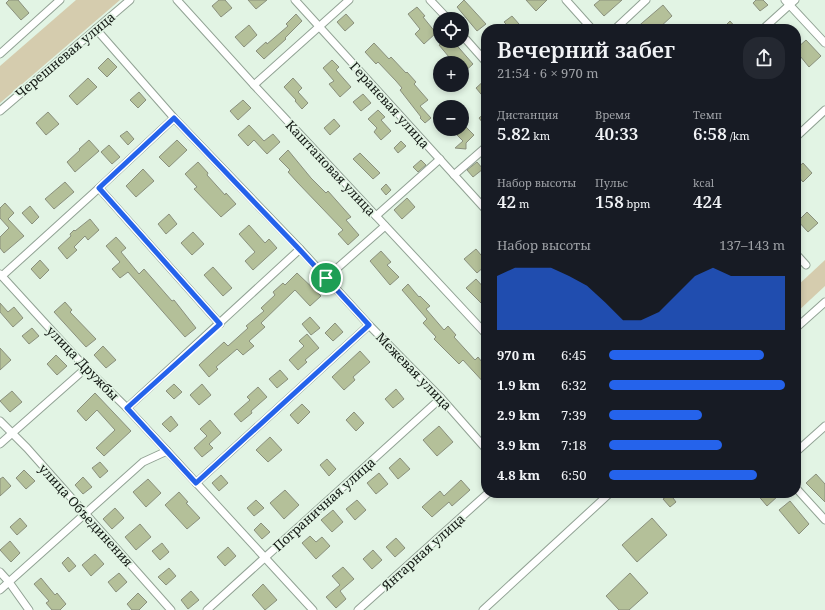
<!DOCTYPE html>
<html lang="ru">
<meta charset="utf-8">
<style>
body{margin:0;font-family:"Noto Serif",serif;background:#242831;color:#f1f3f6;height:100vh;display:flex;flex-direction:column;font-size:15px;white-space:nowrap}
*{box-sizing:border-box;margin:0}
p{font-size:13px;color:#9ea1a6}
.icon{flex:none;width:22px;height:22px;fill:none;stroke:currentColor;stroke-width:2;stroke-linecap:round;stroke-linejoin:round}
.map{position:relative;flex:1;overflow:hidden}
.panel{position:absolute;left:481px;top:24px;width:320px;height:474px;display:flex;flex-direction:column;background:#171b24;border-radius:16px;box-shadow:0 2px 6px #0003}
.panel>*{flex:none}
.tools{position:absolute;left:433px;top:12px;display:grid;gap:8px}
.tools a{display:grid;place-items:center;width:36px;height:36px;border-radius:50%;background:#171b24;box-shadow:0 2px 6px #0003;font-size:20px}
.pin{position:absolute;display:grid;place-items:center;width:34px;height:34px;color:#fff;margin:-17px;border:2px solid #fff;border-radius:50%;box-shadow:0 1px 4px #0007}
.round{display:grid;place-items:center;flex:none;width:42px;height:42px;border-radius:16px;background:#242831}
.summary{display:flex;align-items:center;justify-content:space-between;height:68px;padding:0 16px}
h1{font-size:22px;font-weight:600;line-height:30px}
.figures{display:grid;grid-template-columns:repeat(3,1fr);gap:6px;height:68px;padding:4px 16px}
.figures div{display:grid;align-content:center}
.figures b{font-size:17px;font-weight:600}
.figures small{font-size:11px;font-weight:400}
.figures p{font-size:11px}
.chart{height:112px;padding:8px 16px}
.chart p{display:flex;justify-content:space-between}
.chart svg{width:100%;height:72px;margin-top:4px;fill:#2563eb;opacity:.7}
ul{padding:0 16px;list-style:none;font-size:13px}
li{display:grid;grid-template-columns:64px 48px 1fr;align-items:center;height:30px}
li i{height:10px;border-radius:5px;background:#2563eb}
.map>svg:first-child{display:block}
</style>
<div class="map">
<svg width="825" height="610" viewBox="0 0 825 610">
<rect width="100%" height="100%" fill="#e2f4e4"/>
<!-- green -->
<g fill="#d5ccae">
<polygon points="76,0 120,0 0,103 0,66"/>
<polygon points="825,260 825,286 796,313 796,287"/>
</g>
<!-- building -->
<g fill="#b4c099" stroke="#8a907d">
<polygon points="9,0 18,0 29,13 21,20 6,3"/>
<polygon points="219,0 225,0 232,8 221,17 212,6"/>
<polygon points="248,0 267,0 256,9"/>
<polygon points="464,0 486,24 477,31 457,7"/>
<polygon points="526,0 547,0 536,11"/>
<polygon points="600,0 622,0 604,16 594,5"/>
<polygon points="756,0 763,0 768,5 760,11 753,3"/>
<polygon points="663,5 672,16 658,29 635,29"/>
<polygon points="417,7 425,16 423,17 436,33 424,44 415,34 420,29 408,14"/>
<polygon points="296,14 302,21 285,38 286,39 264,59 256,51 266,42 267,44 288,26 286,24"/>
<polygon points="346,14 354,23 345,31 337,22"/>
<polygon points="512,16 519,24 511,29 504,22"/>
<polygon points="730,21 737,29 722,29"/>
<polygon points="249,25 257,35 244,47 235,37"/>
<polygon points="806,40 821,56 809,67 796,51 796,49"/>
<polygon points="444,41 453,41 473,64 462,74 462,63 454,63 439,45"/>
<polygon points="374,43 389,59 391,57 406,73 407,72 416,82 414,84 428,100 420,106 431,118 425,123 420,118 421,117 400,90 402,88 396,81 378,62 376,64 365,52"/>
<polygon points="108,58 117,67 107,77 98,68"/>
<polygon points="332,60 339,67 336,70 351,87 340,97 329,84 334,81 323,68"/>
<polygon points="88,78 97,87 77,105 69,96"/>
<polygon points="293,78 302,88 298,92 308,103 302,109 295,101 296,100 284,87"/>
<polygon points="486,79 486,100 476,88"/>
<polygon points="139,92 146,100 138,108 130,100"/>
<polygon points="363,94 371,103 361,111 353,102"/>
<polygon points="243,100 251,108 238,120 230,111"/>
<polygon points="378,110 385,117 381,120 391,131 381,140 374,132 377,128 368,119"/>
<polygon points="48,112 59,124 46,135 36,123"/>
<polygon points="486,112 486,127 479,118"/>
<polygon points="334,119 340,126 330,135 324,128"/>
<polygon points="249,125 264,141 273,134 280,142 267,154 254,140 248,146 238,135"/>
<polygon points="465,126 474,135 466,143 466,149 455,148 463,141 456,134"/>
<polygon points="127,131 134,139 128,145 120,136"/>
<polygon points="89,140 99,151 75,172 67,162 80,150 79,149"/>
<polygon points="177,140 187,150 169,167 159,157"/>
<polygon points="401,141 406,146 398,153 394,148"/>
<polygon points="109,145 120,157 112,164 101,152"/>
<polygon points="288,150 311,178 326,193 328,191 351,217 346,220 359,235 348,245 338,234 343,230 297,182 288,172 290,170 279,159"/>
<polygon points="360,153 380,173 373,179 353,159"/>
<polygon points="421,160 426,165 418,172 413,167"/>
<polygon points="198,162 208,173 207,175 225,195 226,193 236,204 221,217 194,189 197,187 185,174"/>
<polygon points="477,162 483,169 473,177 467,170"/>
<polygon points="803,163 812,173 803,182 796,174 796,169"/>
<polygon points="143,169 154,181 136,197 126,186"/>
<polygon points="65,182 74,192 54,209 45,199"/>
<polygon points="386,184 391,190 386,195 381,189"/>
<polygon points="407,198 415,207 402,219 394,210"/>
<polygon points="5,203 14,213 8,219 24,236 4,253 0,248 0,237 9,228 0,218 0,208"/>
<polygon points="30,206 39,217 32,224 22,213"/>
<polygon points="807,212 818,223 808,232 798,221"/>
<polygon points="169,214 177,224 166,234 158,224"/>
<polygon points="90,219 99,230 88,240 85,236 74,247 77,250 67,259 58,248 71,236 70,234 74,230 75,231"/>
<polygon points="249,225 265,243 269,239 277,248 253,270 245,261 255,252 239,234"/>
<polygon points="193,232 204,244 192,255 181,243"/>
<polygon points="116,237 126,248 121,252 139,274 144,269 172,301 174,300 196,328 185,337 128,272 120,278 112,269 120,262 106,246"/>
<polygon points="476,249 486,261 486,265 477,273 464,259"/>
<polygon points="381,251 391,262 387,265 399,277 390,285 370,261"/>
<polygon points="40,260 49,270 40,279 31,269"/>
<polygon points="213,267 232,288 223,296 204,275"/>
<polygon points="297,273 321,296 310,306 295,290 261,323 265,327 249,341 254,346 243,355 237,349 216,367 218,369 209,377 199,365 224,342 228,346 248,328 246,326 264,311 261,308 275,295 273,292 283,283 285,285"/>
<polygon points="476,279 486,290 486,308 466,288"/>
<polygon points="408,284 419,297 420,296 430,306 426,309 444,330 448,326 456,335 454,337 475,360 478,357 486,367 486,385 463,360 459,364 434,339 436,337 423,323 427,319 402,290"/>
<polygon points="65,302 72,310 70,312 96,339 86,347 54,312"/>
<polygon points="0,303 8,312 14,307 23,318 13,327 0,312"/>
<polygon points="310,317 320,328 311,335 302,324"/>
<polygon points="335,323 343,332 333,341 325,333"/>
<polygon points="32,328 39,336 29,344 22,336"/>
<polygon points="307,334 319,348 305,360 307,362 298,370 289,360 304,346 299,341"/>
<polygon points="103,346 116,360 106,368 94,355"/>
<polygon points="0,348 11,360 0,370"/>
<polygon points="360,351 370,362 353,377 355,380 344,390 332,377"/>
<polygon points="56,355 67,366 57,375 47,364"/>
<polygon points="280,370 288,379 277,388 269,379"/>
<polygon points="174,384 182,392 174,399 166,391"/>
<polygon points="202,384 211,395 199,405 190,395"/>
<polygon points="258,387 267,397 251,411 252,413 241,422 234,414 250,400 247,397"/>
<polygon points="396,389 404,399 393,408 385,399"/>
<polygon points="12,391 22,402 10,412 0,401"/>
<polygon points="95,393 131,431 104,456 96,448 115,430 97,410 86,421 77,411"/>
<polygon points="302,404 310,412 298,424 290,415"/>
<polygon points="354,412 364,423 356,431 346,420"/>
<polygon points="171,416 178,425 170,432 162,424"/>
<polygon points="210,420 221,433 209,444 213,448 202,457 194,448 207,436 200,429"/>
<polygon points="439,426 453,442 437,456 423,440"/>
<polygon points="270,437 282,450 268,462 256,450"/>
<polygon points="400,458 410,469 398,479 389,468"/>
<polygon points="327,459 336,469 329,476 320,465"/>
<polygon points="100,462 108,471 100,478 92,468"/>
<polygon points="24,470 35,481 26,489 16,478"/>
<polygon points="379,473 388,484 376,494 367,483"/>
<polygon points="816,474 825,484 825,502 806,483"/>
<polygon points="221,475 228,483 219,491 212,483"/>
<polygon points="3,477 11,486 0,496 0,479"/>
<polygon points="83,477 92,487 83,494 75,485"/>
<polygon points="148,479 161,493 146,507 133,492"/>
<polygon points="461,480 470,490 452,506 449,502 432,517 422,507 440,491 444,496"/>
<polygon points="285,490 299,505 284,519 270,503"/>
<polygon points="179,492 188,502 186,503 200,518 187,529 165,505"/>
<polygon points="756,493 775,493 778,496 767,506"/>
<polygon points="670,494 676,502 670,507 663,499"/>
<polygon points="256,500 264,508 254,516 247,508"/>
<polygon points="357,500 366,510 355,520 346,509"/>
<polygon points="790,501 809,524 799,534 779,510"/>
<polygon points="115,508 124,518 112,529 103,519"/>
<polygon points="333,510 343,522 332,532 321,520"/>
<polygon points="20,518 27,526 17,535 10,527"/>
<polygon points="652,518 667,535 637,562 622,545"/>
<polygon points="261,523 270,532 262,539 254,530"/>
<polygon points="140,524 151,537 136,550 125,537"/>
<polygon points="310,536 316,542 322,537 330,546 316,559 302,543"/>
<polygon points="396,538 405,548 395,557 386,547"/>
<polygon points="10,541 20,553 11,562 0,550"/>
<polygon points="162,543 169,552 160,560 152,551"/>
<polygon points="228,547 236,556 225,566 217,557"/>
<polygon points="373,550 382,560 372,569 363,559"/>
<polygon points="95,554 104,564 91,576 82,565"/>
<polygon points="68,557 76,566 69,572 62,563"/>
<polygon points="343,567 354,579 340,591 346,599 336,608 326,597 340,585 332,576"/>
<polygon points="169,568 176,576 166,585 158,577"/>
<polygon points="119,573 127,582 116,592 108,582"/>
<polygon points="630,573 648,593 629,610 619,610 606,596"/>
<polygon points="41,578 55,595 57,593 66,604 60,610 52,610 46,603 49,601 34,584"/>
<polygon points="263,584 277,600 265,610 252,595"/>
<polygon points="191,591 199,600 188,609 181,600"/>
<polygon points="138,593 147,602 139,610 132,610 127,604"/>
</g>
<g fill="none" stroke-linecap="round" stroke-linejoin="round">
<defs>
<g id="minor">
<polyline points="177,0 254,85 486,334"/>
<polyline points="295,0 486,210"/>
<polyline points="430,0 448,19"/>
<polyline points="566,0 592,29"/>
<polyline points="785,0 825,43"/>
<polyline points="96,29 174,118 300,249 369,325 441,398 486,449"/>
<polyline points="615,29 646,0"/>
<polyline points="763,29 795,0"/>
<polyline points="462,35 486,62"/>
<polyline points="0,54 60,0"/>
<polyline points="254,85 349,0"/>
<polyline points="0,111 130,0"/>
<polyline points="796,137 825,110"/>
<polyline points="454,175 486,147"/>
<polyline points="99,188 220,324"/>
<polyline points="376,216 440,159"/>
<polyline points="796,254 806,265"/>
<polyline points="0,274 86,368 127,408 167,451 313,610"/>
<polyline points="2,276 99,188 174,118"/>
<polyline points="326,278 385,226"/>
<polyline points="796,328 825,302"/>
<polyline points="127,408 300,249"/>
<polyline points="0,421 27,448 171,610"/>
<polyline points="0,444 86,368"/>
<polyline points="796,452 825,426"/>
<polyline points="196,483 369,325"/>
<polyline points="796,488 825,520"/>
<polyline points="0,572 9,582 29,610"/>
<polyline points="0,590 143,462 167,451"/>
<polyline points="207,610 441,398"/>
<polyline points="358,610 488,493"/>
<polyline points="483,610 610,493"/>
</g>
</defs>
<!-- minor casing -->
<use href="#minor" stroke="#91a294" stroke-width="9"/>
<!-- minor -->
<use href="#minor" stroke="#fff" stroke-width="7"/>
</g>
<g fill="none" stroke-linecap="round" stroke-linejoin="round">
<defs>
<polygon id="route" points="174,118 300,250 369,325 196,483 127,408 220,324 99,188"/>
</defs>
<!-- route casing -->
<use href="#route" stroke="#fff" stroke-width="8"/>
<!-- route -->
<use href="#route" stroke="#2563eb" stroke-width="5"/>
</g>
<g text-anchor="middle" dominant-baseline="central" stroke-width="3.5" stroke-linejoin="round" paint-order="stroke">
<!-- street labels -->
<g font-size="13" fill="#131914" stroke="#e2f4e4">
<text transform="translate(65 55) rotate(-40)">Черешневая улица</text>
<text transform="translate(390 105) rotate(48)">Гераневая улица</text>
<text transform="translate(331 168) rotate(47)">Каштановая улица</text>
<text transform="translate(83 363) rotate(46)">улица Дружбы</text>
<text transform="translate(414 371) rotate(46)">Межевая улица</text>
<text transform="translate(324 504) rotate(-42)">Пограничная улица</text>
<text transform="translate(86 515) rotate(48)">улица Объединения</text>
<text transform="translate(423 552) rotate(-42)">Янтарная улица</text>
</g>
</g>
</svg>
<div class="tools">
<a><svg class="icon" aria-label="locate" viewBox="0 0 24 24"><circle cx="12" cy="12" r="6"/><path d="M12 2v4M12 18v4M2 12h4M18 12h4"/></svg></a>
<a>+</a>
<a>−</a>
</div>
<div class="pin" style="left:326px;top:278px;background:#1e9e55"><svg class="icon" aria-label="arrive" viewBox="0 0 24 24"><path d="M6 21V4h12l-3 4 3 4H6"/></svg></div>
<section class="panel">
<div class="summary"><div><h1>Вечерний забег</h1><p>21:54 · 6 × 970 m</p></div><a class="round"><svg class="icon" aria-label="share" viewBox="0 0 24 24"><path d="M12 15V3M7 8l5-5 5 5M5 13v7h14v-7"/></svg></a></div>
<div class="figures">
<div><p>Дистанция</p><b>5.82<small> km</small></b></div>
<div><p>Время</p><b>40:33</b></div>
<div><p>Темп</p><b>6:58<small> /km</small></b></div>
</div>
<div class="figures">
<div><p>Набор высоты</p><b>42<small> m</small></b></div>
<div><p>Пульс</p><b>158<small> bpm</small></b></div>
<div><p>kcal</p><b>424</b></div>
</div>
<div class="chart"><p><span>Набор высоты</span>137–143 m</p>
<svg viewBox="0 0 160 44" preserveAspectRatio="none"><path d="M0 44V11L10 6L20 6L30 6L40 11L50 17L60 27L70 38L80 38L90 33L100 22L110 11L120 6L130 11L140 11L150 11L160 11V44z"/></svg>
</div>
<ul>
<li><b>970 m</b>6:45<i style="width:88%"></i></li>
<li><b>1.9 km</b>6:32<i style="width:100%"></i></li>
<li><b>2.9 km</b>7:39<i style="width:53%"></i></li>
<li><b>3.9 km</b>7:18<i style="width:64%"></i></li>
<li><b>4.8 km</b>6:50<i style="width:84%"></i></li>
</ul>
</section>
</div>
